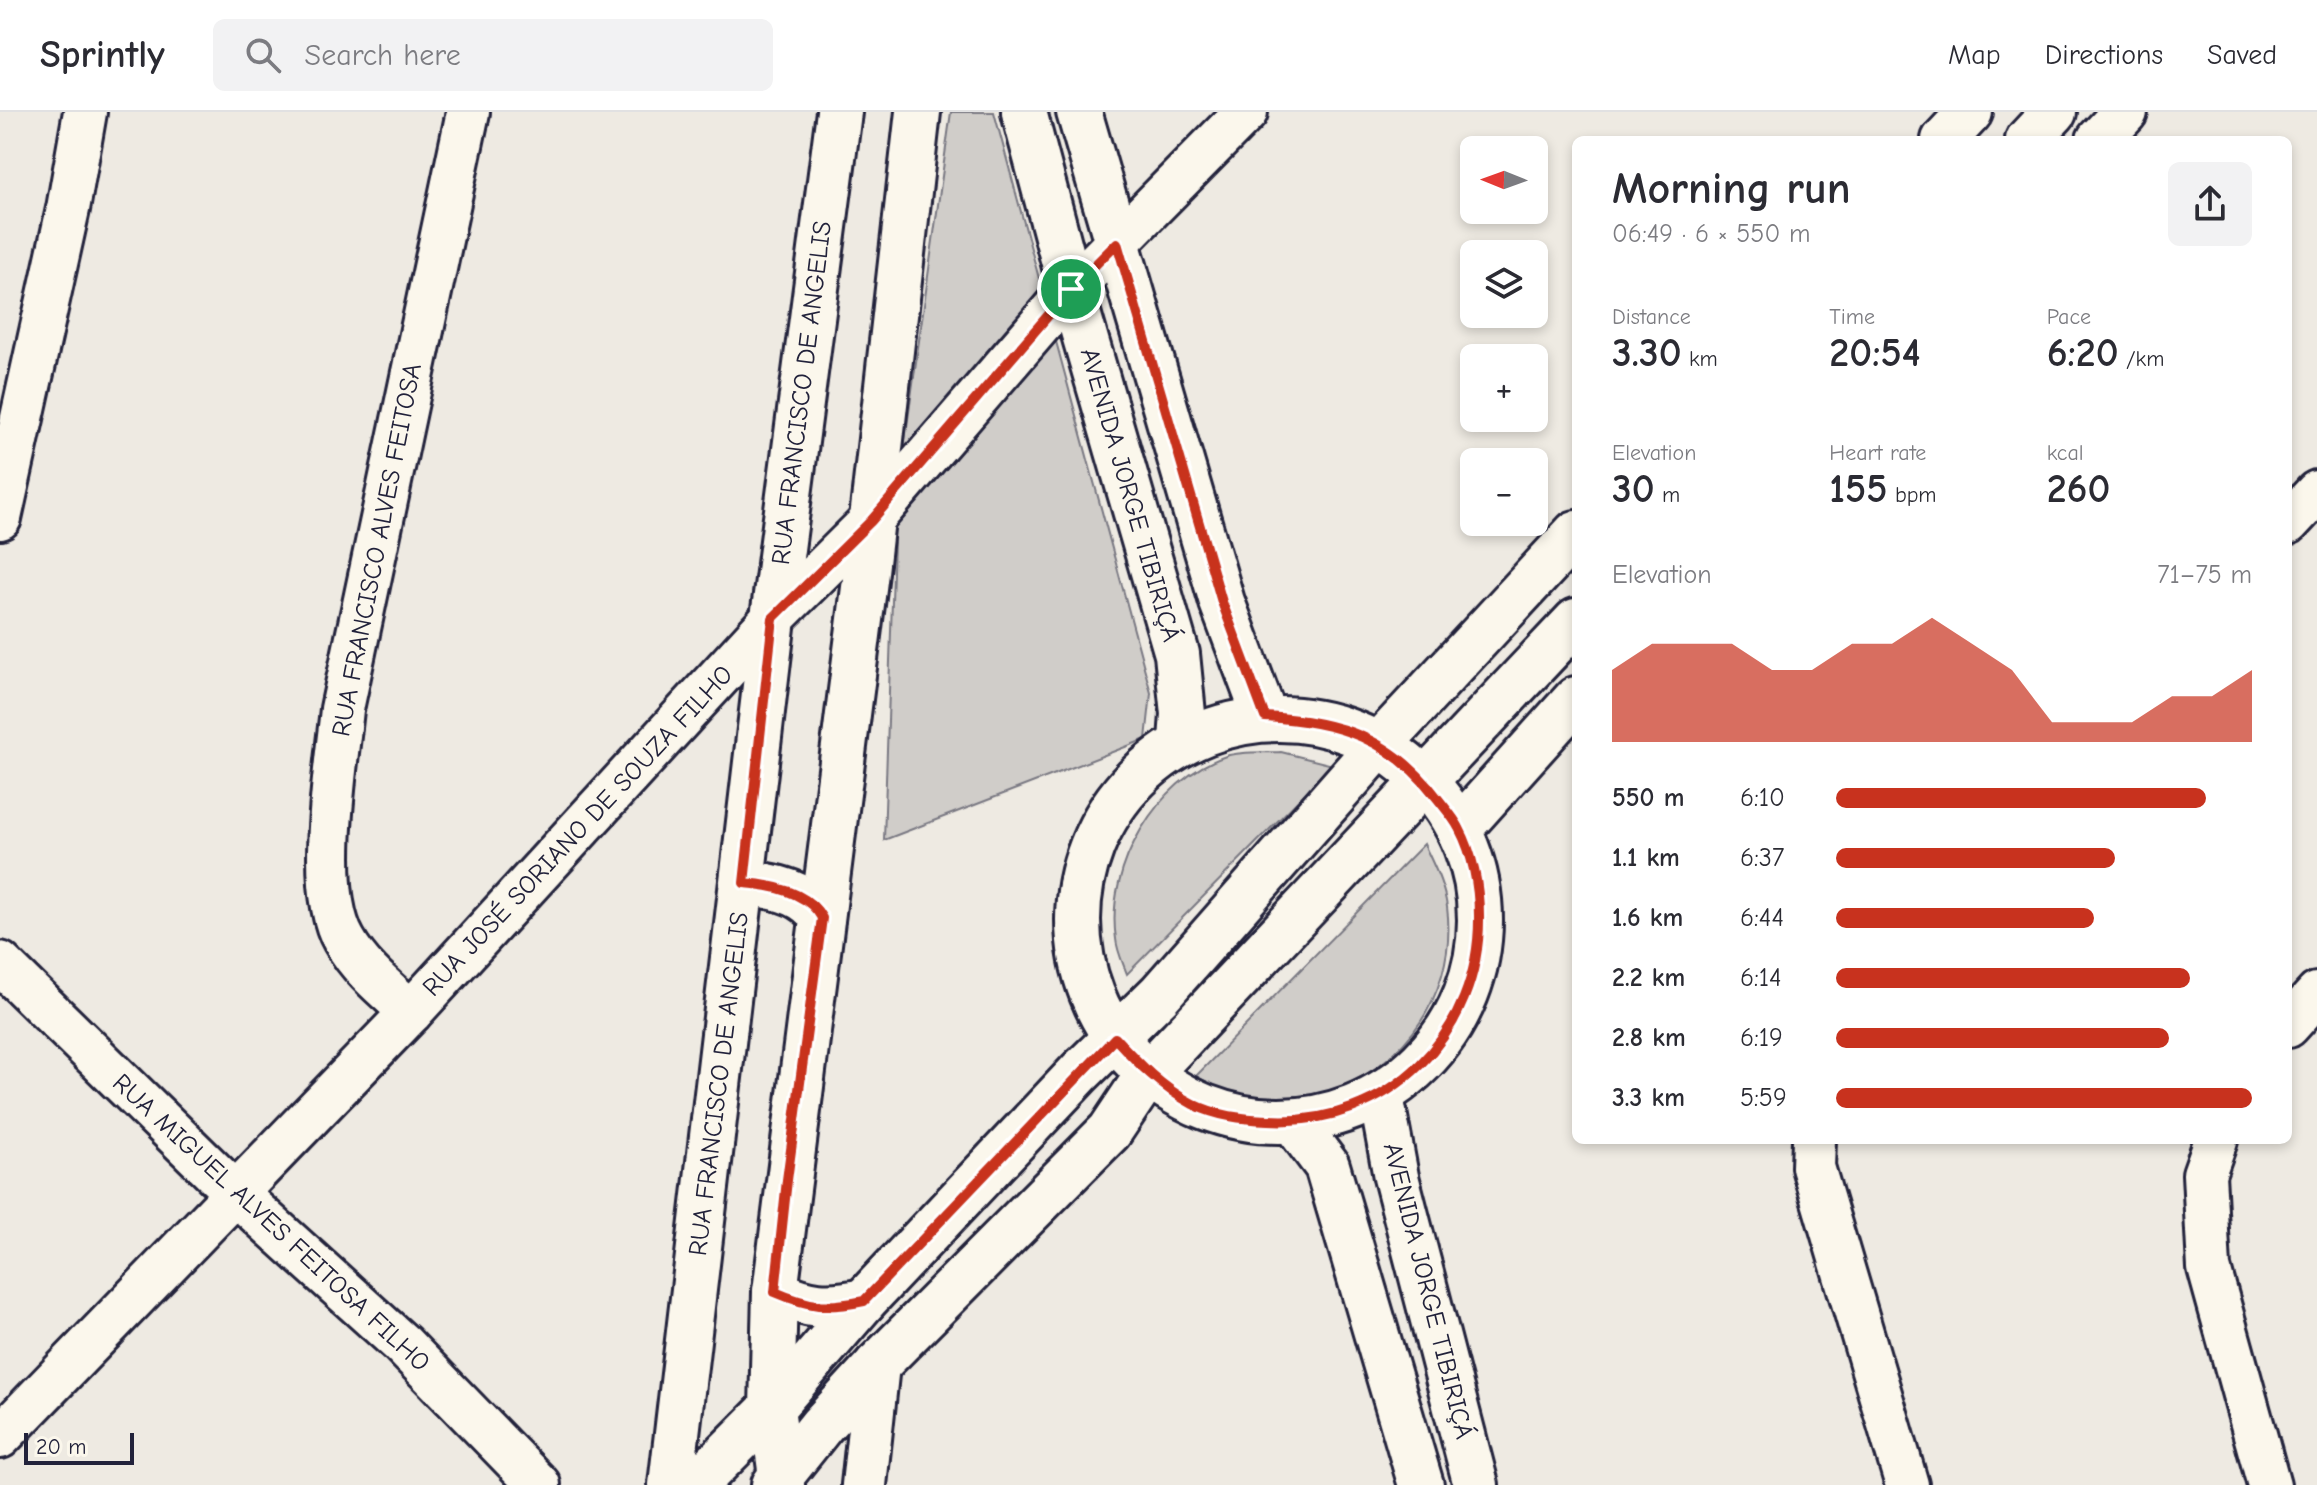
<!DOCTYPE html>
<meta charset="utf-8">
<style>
body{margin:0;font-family:"Comic Neue",sans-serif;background:#f2f2f3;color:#2b2b33;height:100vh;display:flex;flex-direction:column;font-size:30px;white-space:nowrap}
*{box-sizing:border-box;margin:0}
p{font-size:26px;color:#7c7c81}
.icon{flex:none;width:44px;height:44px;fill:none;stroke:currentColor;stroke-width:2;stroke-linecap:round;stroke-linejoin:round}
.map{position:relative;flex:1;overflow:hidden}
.details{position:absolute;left:1572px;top:24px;width:720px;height:1008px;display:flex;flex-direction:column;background:#fff;border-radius:12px;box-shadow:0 4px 12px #0003}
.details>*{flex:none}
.needle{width:52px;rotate:271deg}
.fabs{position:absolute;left:1460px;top:24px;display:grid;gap:16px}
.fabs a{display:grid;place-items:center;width:88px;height:88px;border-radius:12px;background:#fff;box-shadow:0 4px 12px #0003;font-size:40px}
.scale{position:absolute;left:24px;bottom:20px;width:110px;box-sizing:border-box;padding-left:8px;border:4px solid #22223b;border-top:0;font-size:22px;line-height:28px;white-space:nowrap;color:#22223b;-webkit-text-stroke:6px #fbf7ec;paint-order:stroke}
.pin{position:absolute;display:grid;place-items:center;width:68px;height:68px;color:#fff;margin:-34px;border:4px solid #fff;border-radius:50%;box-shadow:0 2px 8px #0007}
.round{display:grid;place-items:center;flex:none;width:84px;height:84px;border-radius:12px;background:#f2f2f3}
.head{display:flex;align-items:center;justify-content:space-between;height:136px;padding:0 40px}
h1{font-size:44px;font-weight:800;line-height:60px}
.metrics{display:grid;grid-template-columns:repeat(3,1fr);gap:12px;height:136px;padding:8px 40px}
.metrics div{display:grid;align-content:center}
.metrics b{font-size:40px;font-weight:800}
.metrics small{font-size:22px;font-weight:400}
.metrics p{font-size:22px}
.chart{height:224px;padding:16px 40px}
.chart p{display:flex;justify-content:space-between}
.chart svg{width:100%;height:144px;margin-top:8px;fill:#c8321e;opacity:.7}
ul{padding:0 40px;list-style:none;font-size:26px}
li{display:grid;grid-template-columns:128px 96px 1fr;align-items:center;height:60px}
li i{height:20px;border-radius:10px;background:#c8321e}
header{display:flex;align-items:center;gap:48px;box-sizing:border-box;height:112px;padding:0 40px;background:#fff;border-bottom:2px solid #e1e1e2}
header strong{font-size:38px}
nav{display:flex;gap:44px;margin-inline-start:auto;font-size:28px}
.search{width:560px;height:72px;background:#f2f2f3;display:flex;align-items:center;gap:20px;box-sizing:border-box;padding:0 28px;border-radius:12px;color:#7c7c81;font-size:30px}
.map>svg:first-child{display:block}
</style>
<header>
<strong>Sprintly</strong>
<div class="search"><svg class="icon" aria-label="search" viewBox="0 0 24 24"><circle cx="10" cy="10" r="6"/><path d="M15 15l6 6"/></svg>Search here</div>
<nav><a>Map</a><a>Directions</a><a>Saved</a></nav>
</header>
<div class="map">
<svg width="2317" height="1373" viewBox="0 0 2317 1373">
<rect width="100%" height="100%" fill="#eeeae2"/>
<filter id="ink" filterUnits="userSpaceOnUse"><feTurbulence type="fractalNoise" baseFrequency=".0125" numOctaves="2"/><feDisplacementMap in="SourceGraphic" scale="16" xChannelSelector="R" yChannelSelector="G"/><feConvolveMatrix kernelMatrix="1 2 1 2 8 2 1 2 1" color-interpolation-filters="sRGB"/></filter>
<g filter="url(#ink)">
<!-- green -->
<g fill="#d0cdc9" stroke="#797882" stroke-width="2">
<polygon points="951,0 994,0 1151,581 1146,627 884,728 895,400"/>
<path d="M1281,640l52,13 -206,209c-4,-11 -10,-23 -11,-35 -11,-71 41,-160 110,-183 16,-5 38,-3 55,-4z"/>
<path d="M1424,732c9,20 20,40 23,63 12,93 -54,178 -146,190 -25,3 -55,3 -78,-7 -9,-4 -18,-9 -27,-14z"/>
</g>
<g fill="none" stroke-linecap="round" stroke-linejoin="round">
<defs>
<g id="street">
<polyline points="0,406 68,97 85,0"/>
<polyline points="2288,411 2317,380"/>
<polyline points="0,851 234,1080 402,1232 539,1373"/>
<path d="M411,900c-24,-22 -51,-43 -67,-72 -29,-51 -8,-171 -2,-231l126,-597"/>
<polyline points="2288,914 2317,882"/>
<polyline points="1814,1028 1813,1055 1907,1373"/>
<polyline points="2216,1028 2204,1062 2209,1156 2269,1373"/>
<polyline points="0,1325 411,900 773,506 871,409 1071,177 1246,0"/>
</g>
<g id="secondary">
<polyline points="2099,28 2125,0"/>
<polyline points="1460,716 1576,587"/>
</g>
<g id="primary">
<polyline points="1024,0 1071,177 1177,542 1183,602 1181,629"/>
<polyline points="1079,0 1222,490 1265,605"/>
<polyline points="1944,28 1970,0"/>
<polyline points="2028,28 2054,0"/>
<circle cx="1279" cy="808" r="201"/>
<path d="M744,771c28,2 64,9 78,35"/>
<polyline points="1381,984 1396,1065 1476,1373"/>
<polyline points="1294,1010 1327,1054 1421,1373"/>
<path d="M775,1180c35,15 51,17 89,9"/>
<polyline points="671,1373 773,506 839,0"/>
<polyline points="695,1373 772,1296 864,1189 1080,960 1160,882 1380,632 1576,421"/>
<polyline points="774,1373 822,1313 877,1253 1110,1019 1148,962 1576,509"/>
<polyline points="782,1373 772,1296 775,1180 866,460 918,0"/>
<polyline points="864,1373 877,1253"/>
</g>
</defs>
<!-- street casing -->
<use href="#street" stroke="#22223b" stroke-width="48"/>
<!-- secondary casing -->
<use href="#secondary" stroke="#22223b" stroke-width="50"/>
<!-- primary casing -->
<use href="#primary" stroke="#22223b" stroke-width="50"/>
<!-- street -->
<use href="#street" stroke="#fbf7ec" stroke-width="42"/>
<!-- secondary -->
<use href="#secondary" stroke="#fbf7ec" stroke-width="44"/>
<!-- primary -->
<use href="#primary" stroke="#fbf7ec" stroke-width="44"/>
</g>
</g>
<g fill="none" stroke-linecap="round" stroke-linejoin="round" filter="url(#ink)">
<defs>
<path id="route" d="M1117,131l105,359 43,115c73,4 127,21 173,82 7,9 16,19 21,29 14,26 20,59 20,87 2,119 -90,212 -210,205 -27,-1 -52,-4 -76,-16 -31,-16 -55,-41 -78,-66l-251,263c-38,8 -54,6 -89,-9l12,-112 35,-262c-14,-26 -50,-33 -78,-35l29,-265 98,-97 200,-232z"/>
</defs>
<!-- route casing -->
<use href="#route" stroke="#fff" stroke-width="16"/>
<!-- route -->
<use href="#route" stroke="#c8321e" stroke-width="10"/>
</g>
<g text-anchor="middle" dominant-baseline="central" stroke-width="8" stroke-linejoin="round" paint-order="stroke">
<!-- street labels -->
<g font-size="26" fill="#22223b" stroke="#fbf7ec">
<text transform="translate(802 281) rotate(-83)">RUA FRANCISCO DE ANGELIS</text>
<text transform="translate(1130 383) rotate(74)">AVENIDA JORGE TIBIRIÇÁ</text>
<text transform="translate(377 438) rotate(-79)">RUA FRANCISCO ALVES FEITOSA</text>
<text transform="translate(578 719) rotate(-47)">RUA JOSÉ SORIANO DE SOUZA FILHO</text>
<text transform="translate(719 972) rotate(-83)">RUA FRANCISCO DE ANGELIS</text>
<text transform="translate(271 1111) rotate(43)">RUA MIGUEL ALVES FEITOSA FILHO</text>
<text transform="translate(1428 1179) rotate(76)">AVENIDA JORGE TIBIRIÇÁ</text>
</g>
</g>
</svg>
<div class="fabs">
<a><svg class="needle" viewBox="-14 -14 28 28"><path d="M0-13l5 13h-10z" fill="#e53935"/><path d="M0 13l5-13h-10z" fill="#7c7c81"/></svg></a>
<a><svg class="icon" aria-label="layers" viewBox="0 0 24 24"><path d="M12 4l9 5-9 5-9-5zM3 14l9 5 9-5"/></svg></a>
<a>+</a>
<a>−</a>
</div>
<div class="scale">20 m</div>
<div class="pin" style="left:1071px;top:177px;background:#1e9e55"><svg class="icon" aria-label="arrive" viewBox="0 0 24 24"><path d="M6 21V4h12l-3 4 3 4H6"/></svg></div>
<section class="details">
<div class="head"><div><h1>Morning run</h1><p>06:49 · 6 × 550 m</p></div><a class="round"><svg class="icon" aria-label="share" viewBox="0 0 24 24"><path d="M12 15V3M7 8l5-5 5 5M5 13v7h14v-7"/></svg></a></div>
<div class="metrics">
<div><p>Distance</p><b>3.30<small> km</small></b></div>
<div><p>Time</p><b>20:54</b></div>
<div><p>Pace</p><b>6:20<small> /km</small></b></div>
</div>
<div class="metrics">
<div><p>Elevation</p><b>30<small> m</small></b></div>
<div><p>Heart rate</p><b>155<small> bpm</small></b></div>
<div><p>kcal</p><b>260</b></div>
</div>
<div class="chart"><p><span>Elevation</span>71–75 m</p>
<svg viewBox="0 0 160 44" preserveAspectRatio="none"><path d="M0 44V22L10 14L20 14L30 14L40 22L50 22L60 14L70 14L80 6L90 14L100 22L110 38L120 38L130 38L140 30L150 30L160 22V44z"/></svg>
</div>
<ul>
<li><b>550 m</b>6:10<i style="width:89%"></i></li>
<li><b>1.1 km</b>6:37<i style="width:67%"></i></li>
<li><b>1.6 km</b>6:44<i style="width:62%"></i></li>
<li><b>2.2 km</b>6:14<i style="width:85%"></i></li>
<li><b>2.8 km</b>6:19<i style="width:80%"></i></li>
<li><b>3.3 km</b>5:59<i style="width:100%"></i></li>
</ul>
</section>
</div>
